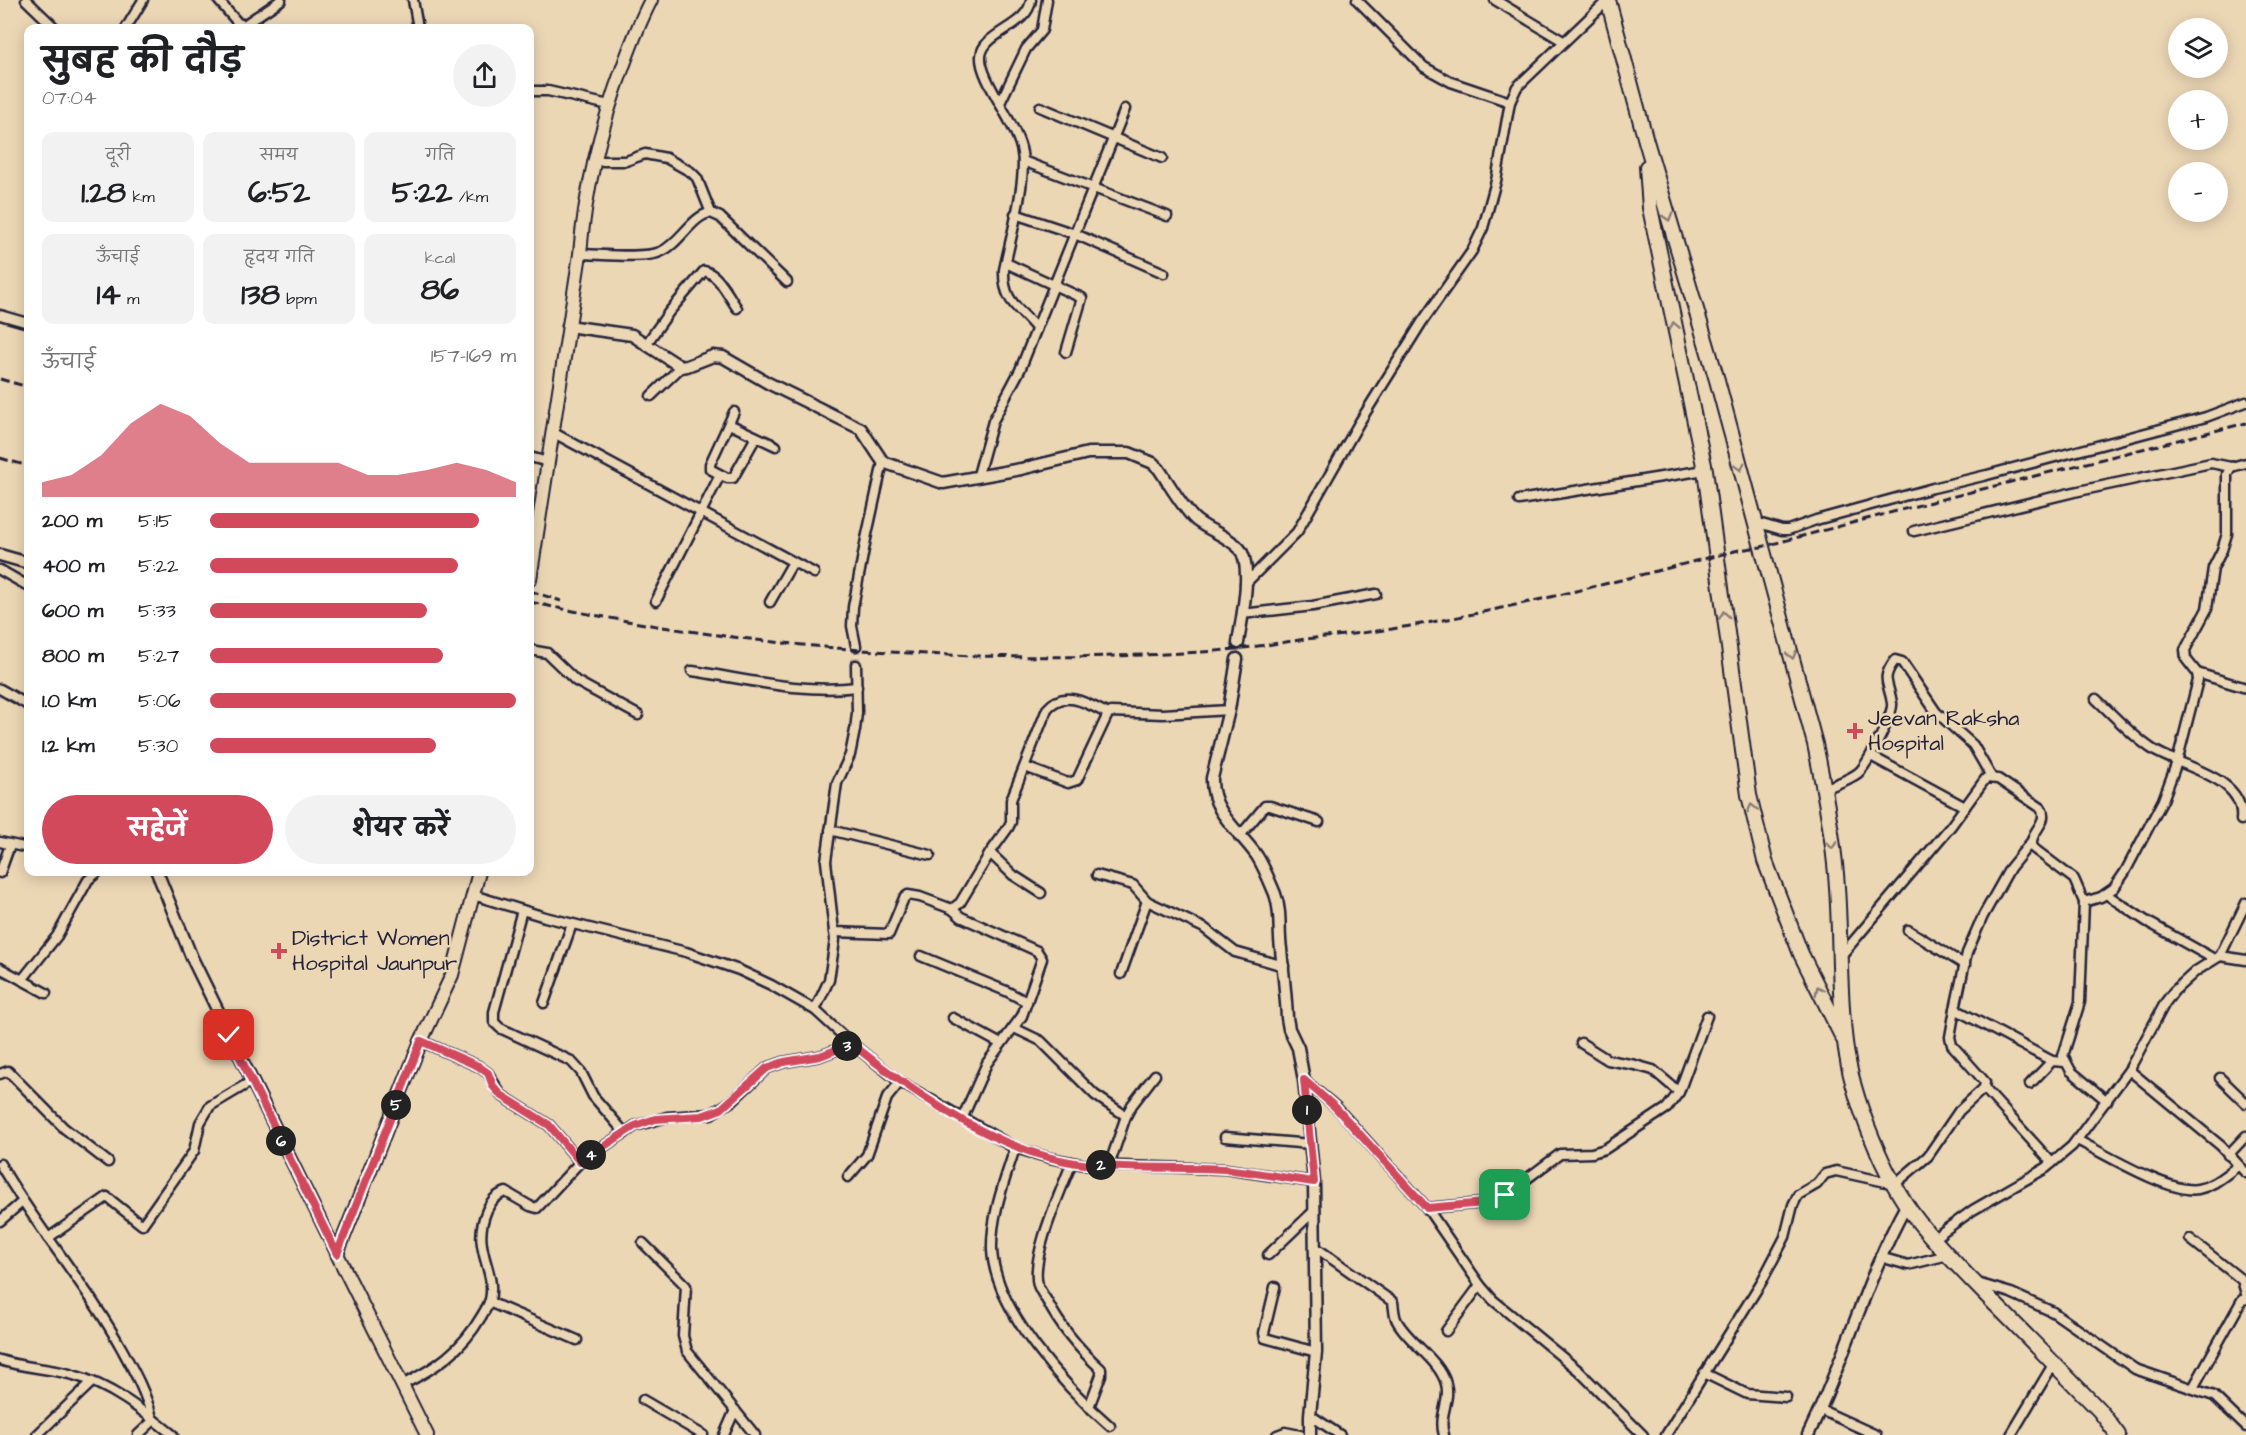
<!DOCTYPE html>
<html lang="hi">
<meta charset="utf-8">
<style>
body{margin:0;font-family:"Architects Daughter","Playpen Sans Deva",sans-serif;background:#f2f2f2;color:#202124;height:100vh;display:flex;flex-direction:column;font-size:22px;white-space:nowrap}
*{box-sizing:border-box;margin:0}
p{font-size:20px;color:#757577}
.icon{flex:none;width:33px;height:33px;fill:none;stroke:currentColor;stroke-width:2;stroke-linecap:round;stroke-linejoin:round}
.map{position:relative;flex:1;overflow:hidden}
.drawer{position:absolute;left:24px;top:24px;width:510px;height:852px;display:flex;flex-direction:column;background:#fff;border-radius:12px;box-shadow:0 3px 15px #0003}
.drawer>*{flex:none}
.tools{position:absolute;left:2168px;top:18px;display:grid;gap:12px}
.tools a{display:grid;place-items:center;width:60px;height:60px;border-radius:50%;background:#fff;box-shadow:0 3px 15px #0003;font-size:30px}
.pin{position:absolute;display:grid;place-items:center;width:51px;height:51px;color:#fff;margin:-26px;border-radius:12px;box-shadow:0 3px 9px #0006}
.km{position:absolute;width:30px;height:30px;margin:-15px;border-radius:50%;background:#222;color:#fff;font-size:16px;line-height:30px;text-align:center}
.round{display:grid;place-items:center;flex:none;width:63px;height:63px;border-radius:32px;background:#f2f2f2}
.summary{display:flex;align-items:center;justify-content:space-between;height:102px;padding:0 18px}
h1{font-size:33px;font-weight:700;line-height:45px}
.metrics{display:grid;grid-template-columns:repeat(3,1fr);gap:9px;height:102px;padding:6px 18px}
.metrics div{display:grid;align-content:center;border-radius:12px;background:#f2f2f2;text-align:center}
.metrics b{font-size:30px;font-weight:700}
.metrics small{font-size:16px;font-weight:400}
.metrics p{font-size:16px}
.chart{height:168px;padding:12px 18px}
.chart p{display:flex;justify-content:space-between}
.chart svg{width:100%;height:108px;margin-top:6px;fill:#d1495b;opacity:.7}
.cta{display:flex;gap:12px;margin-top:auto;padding:12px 18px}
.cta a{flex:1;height:69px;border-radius:36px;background:#d1495b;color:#fff;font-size:24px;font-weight:700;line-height:69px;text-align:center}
.cta a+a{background:#f2f2f2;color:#202124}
ul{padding:0 18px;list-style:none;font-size:20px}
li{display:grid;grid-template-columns:96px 72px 1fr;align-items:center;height:45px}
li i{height:15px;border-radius:8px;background:#d1495b}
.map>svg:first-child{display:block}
</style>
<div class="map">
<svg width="2246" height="1435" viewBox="0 0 2246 1435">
<rect width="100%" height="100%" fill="#ecd7b5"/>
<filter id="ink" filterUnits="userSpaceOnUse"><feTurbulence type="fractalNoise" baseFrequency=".0167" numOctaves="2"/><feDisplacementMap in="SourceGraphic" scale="12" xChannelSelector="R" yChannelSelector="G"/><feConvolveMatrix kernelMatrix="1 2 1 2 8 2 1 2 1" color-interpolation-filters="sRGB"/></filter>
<g filter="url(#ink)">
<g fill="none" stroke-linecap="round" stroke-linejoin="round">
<!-- minor-tunnel -->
<polyline stroke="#c4b39d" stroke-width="8" stroke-dasharray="8 4" stroke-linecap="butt" points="856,665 856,646"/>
<defs>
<g id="minor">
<polyline points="26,0 55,28"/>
<polyline points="218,0 238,23 244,25 281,0"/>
<polyline points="413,0 418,28"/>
<polyline points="1357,0 1424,67 1451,82 1510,102"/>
<polyline points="1495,0 1563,41"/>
<polyline points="126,28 143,0"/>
<polyline points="530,91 548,91 609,105"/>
<polyline points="1000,103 1026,49 1042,30 1047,0"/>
<polyline points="1040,107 1162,158"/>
<polyline points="593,161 626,161 645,154 666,158 691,172 697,178 711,213"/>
<polyline points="1023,161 1167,216"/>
<polyline points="1015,214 1075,234 1164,273"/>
<path d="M580,254c18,0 64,5 80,-2 19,-7 33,-38 51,-39l9,4 67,65"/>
<polyline points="1006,263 1082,298 1066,352"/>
<polyline points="0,315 28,323"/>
<polyline points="1036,330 1125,109"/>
<path d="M647,343l22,-31 35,-41c14,2 25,26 33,37"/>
<polyline points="651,396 681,367"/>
<polyline points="734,412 710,464 710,469 727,478 733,478 756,437"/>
<polyline points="729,424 776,446"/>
<polyline points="552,432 814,573"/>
<polyline points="530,457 548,462"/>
<path d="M978,475l15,-54 27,-51 16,-40 -1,-3c-18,-21 -32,-26 -31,-57 6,-29 23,-90 18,-117 -4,-28 -43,-74 -41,-97 2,-24 47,-29 50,-56"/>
<polyline points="1519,500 1705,470"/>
<polyline points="1755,522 1782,530 1788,530 1816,520 1933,488 1987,475 2206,417 2246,402"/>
<polyline points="1914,531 2074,492 2211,463 2231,467"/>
<polyline points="0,570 28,586"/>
<polyline points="1245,584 1297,532 1359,423 1422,322 1472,251 1483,228 1496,181 1510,102 1517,87 1608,0"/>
<polyline points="656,601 720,475"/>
<polyline points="770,602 793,562"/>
<polyline points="1242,614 1313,606 1376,594"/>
<polyline points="856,646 852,626 853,607 866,539 883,462"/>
<polyline points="530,650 547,653 576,681 638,715"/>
<path d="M692,671c54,8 110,23 165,16"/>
<polyline points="2197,673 2246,688"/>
<polyline points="0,689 28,705"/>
<path d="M2096,699c18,17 36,37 56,50 27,18 94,27 89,71"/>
<polyline points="1871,756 1965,807"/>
<polyline points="1025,767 1068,783 1077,780 1108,714 1111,712 1163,714 1229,710"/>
<path d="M1825,789c10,-5 24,-9 33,-16 9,-7 36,-60 34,-70 -3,-21 -12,-23 3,-43l7,2 34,50 37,33 19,33"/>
<polyline points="830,830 930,855"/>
<polyline points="1239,837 1265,806 1270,806 1319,822"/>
<polyline points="0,842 28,848"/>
<polyline points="990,853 1013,875 1041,893"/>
<polyline points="0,873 10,845"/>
<polyline points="1097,875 1133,885 1147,901 1204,928 1235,952 1284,966"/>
<polyline points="2106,894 2146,921 2214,959"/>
<polyline points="473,895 545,917 686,952 739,970 771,985 815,1010 852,1044 900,1082 1015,1148 1050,1158 1086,1165 1225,1169 1314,1182"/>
<polyline points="2084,902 2101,897 2114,888 2125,872 2163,800 2177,762 2198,680 2197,673 2186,659 2185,650 2207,609 2213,568 2222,550 2227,534 2227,474 2231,467 2246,463"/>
<polyline points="952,909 961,917 1037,951 1042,959 1022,1016 987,1063 962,1119"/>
<polyline points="522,910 494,1012 494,1022 500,1028 571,1061 581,1072 593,1096 625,1133"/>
<polyline points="1908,930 1965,965"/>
<path d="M834,932l55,2 15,-36 4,-3 12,2 32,12 8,-6 30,-50 18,-25 3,-6v-22l36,-91c17,-21 42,-5 61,5"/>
<polyline points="921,956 1006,991 1027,1002"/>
<polyline points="2220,956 2246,903"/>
<path d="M1840,957l111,-131 35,-48 12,1 43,29c9,16 -14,24 -8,40l41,31 10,23 -4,100 -17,54 8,15 36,30"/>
<polyline points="0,968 46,993"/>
<polyline points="1121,974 1147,901"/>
<polyline points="22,980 57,936 88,880 98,872"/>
<polyline points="544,1003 572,924"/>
<polyline points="1955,1009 2052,1061 2065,1062"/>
<polyline points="815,1010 829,980 835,940 826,861 837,783 850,755 855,730 857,713 856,665"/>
<polyline points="953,1018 1001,1044"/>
<polyline points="1014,1028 1041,1041 1095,1095 1126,1116"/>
<polyline points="421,1041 478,1066 488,1073 501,1095 549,1125 580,1162"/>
<polyline points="1581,1043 1608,1060 1635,1065 1653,1070 1679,1092"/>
<polyline points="2129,1070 2221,1146 2246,1173"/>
<polyline points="0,1074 8,1071 64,1128 108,1162"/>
<polyline points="2220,1078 2246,1103"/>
<polyline points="1304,1080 1336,1107 1427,1208 1480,1285 1493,1300 1579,1371 1643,1435"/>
<polyline points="2030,1084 2052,1061"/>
<polyline points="1984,1088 2052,1163"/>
<polyline points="1225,1137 1311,1144"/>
<path d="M2077,1140c26,13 93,54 121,49 16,-3 27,-14 40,-23"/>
<path d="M1015,1148c-10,32 -24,67 -23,102 3,61 74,138 118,176"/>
<polyline points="2228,1155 2246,1136"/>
<path d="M1072,1162c-11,29 -42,95 -34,123 2,6 6,11 9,16 14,27 32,48 54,68v6l-12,32"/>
<path d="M0,1164c37,65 87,121 123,187 12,22 23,42 29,67"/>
<polyline points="1109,1166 1126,1116 1132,1105 1155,1075"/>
<polyline points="848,1177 867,1155 887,1098 900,1082"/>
<polyline points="1427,1208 1484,1203 1505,1195 1560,1154 1592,1153 1605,1149 1667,1108 1679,1092 1707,1016"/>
<polyline points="0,1221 22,1202"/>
<polyline points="48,1238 107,1197 142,1225 194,1151 200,1123 210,1106 252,1081"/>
<polyline points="1934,1238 1973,1210 2046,1168 2072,1146 2129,1070 2165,1003 2174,991 2196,971 2220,956 2246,960"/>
<polyline points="2190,1239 2242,1280 2246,1294"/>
<polyline points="643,1243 686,1286 683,1336 687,1351 755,1435"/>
<path d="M1315,1247l78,55c1,6 1,14 4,19 11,21 43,39 49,63 5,16 -8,32 -2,51"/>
<polyline points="1268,1255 1315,1210"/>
<polyline points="1880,1257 1908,1265 1948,1255"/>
<polyline points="1977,1283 2011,1293 2053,1312 2135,1369 2214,1396 2246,1427"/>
<polyline points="1275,1287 1264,1333 1265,1338 1316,1352"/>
<polyline points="489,1302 577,1340"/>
<polyline points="1446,1331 1480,1285"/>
<path d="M0,1360c23,8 50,8 73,15 38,10 70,36 100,60"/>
<polyline points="1704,1373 1747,1394 1786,1397"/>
<path d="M402,1385c34,-17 60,-35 79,-68 3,-5 7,-11 9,-17 7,-31 -20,-51 -3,-90 5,-10 9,-15 19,-18l24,14 7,2 43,-46 55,-36 32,-9 44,-3 21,-13 35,-33 17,-6 36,-6 32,-12"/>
<polyline points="2193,1388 2242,1300 2246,1299"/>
<polyline points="643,1400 703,1435"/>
<polyline points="1821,1410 1876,1435"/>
<polyline points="1310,1415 1340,1435"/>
<polyline points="37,1435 92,1382"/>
<polyline points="138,1435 154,1420"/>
<polyline points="724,1435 735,1410"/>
<polyline points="1277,1435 1285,1432 1300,1435"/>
<polyline points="1666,1435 1762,1281 1785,1237 1793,1205 1798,1195 1817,1184 1825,1174 1836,1171 1895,1184 1928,1156 1959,1111 1984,1088 1985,1082 1952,1045 1950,1037 1955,1009 1967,953 1983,916 2010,868 2031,842"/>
<polyline points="2011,1435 2054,1363"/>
</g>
<g id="tertiary">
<path d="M568,326l64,9 49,32 6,-1 26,-10 10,1 45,26 93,46 22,33 60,21 78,-14 67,-16h41l24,10 6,6c9,13 26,43 38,52 13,10 30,15 42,27 15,17 2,73 -1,95"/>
<polyline points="0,555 28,563"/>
<path d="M1237,659l-8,51 -17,68c-1,35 27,52 45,78 7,11 13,26 18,38 7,19 3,36 6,55 2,23 5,46 6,69l2,11 9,19 6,32 10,102 2,170 -6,63v20"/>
<polyline points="157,872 192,958 337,1254"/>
<path d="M1808,1435c37,-75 58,-158 99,-231"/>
</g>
<g id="secondary">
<path d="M530,579l50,-325c5,-66 21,-128 44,-190 8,-22 16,-43 27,-64"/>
<polyline points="427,1435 337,1254 421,1041 452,975 479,872"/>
</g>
<g id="trunk">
<path d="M1608,0l38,141 71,239 98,364c9,43 17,86 21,130 5,56 2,112 9,168 6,54 39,136 73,179 23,29 51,56 77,83 35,35 70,71 105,107l18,24"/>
<polyline points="1647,167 1650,208 1705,470 1749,795 1765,861 1801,954 1843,1038"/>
</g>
</defs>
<!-- minor casing -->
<use href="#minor" stroke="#22223b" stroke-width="13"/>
<!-- tertiary casing -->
<use href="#tertiary" stroke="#22223b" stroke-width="15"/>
<!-- secondary casing -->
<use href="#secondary" stroke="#22223b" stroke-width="16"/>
<!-- trunk casing -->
<use href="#trunk" stroke="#22223b" stroke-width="18"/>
<!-- minor -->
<use href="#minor" stroke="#ecd7b5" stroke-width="8"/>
<!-- tertiary -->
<use href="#tertiary" stroke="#ecd7b5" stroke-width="10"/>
<!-- secondary -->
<use href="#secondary" stroke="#ecd7b5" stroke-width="12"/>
<!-- trunk -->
<use href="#trunk" stroke="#ecd7b5" stroke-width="14"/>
<!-- rail -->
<g stroke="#22223b" stroke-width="3" stroke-dasharray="9 4.5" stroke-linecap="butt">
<polyline points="0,379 28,387"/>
<polyline points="0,458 28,466"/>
<polyline points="530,591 561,601"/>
<path d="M530,602c220,48 448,64 672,50 35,-2 70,-8 104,-13 29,-3 57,-6 86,-10 117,-19 232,-50 347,-79l22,-3 170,-45 315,-79"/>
</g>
</g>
<!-- one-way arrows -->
<defs><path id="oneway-chevron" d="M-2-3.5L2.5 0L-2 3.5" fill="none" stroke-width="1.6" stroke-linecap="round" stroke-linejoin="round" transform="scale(1.5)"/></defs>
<g stroke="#877c78">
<use href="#oneway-chevron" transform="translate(1668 217) rotate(73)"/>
<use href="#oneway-chevron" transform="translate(1674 326) rotate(-102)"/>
<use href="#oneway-chevron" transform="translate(1740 467) rotate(74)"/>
<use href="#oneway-chevron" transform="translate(1724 615) rotate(-98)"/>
<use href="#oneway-chevron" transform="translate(1792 655) rotate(75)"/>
<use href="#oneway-chevron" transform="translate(1752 808) rotate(-104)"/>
<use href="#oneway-chevron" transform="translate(1832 845) rotate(83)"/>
<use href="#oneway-chevron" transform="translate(1819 990) rotate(-117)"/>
</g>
</g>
<g fill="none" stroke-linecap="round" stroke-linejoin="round" filter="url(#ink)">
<defs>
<path id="route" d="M229,1035l108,219 84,-213 57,25 10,7 5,13 8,9 48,30 31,37 55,-36 20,-7 47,-3 19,-7 46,-41 17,-6 36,-6 32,-12c55,44 127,95 196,113 57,16 118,8 176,12 30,3 61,9 90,13l-10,-102 31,27 92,101 57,-5 21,-8"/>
</defs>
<!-- route casing -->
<use href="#route" stroke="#fff" stroke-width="12"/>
<!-- route -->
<use href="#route" stroke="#d1495b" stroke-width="8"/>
</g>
<!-- markers -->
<g fill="#d1495b" stroke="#ecd7b5" stroke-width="2">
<path d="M1852 722h6v6h6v6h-6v6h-6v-6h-6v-6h6z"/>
<path d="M276 942h6v6h6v6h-6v6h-6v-6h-6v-6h6z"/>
</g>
<g text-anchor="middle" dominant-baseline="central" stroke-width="5" stroke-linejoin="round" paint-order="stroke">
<!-- poi labels -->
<g font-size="22" fill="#22223b" stroke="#ecd7b5" text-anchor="start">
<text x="1868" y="718">Jeevan Raksha<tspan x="1868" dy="25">Hospital</tspan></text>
<text x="292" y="938">District Women<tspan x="292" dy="25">Hospital Jaunpur</tspan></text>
</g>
</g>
</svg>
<div class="tools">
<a><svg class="icon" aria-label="layers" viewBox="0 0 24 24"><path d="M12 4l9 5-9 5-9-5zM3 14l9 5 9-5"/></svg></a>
<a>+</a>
<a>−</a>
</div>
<div class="pin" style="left:1505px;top:1195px;background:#1e9e55"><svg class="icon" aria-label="arrive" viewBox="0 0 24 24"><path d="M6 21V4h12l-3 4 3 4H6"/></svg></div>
<div class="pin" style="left:229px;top:1035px;background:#d93025"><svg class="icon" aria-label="check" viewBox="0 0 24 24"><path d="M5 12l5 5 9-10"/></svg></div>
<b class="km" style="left:1307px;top:1110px">1</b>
<b class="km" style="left:1101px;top:1165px">2</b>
<b class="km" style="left:847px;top:1046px">3</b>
<b class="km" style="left:591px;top:1155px">4</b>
<b class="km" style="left:396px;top:1105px">5</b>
<b class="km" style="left:281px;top:1141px">6</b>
<section class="drawer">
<div class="summary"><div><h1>सुबह की दौड़</h1><p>07:04</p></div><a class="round"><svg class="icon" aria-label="share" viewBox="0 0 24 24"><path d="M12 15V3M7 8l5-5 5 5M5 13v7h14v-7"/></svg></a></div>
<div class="metrics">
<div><p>दूरी</p><b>1.28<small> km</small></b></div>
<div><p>समय</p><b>6:52</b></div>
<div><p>गति</p><b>5:22<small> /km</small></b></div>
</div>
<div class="metrics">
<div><p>ऊँचाई</p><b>14<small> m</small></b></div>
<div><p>हृदय गति</p><b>138<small> bpm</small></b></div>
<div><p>kcal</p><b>86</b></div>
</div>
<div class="chart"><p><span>ऊँचाई</span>157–169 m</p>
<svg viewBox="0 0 160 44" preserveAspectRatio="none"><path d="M0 44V38L10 35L20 27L30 14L40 6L50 11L60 22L70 30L80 30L90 30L100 30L110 35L120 35L130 33L140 30L150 33L160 38V44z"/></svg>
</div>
<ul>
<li><b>200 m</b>5:15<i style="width:88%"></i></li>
<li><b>400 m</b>5:22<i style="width:81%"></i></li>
<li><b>600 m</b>5:33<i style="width:71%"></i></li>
<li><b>800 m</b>5:27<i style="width:76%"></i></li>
<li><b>1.0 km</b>5:06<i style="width:100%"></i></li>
<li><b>1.2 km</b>5:30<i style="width:74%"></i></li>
</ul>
<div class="cta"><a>सहेजें</a><a>शेयर करें</a></div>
</section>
</div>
